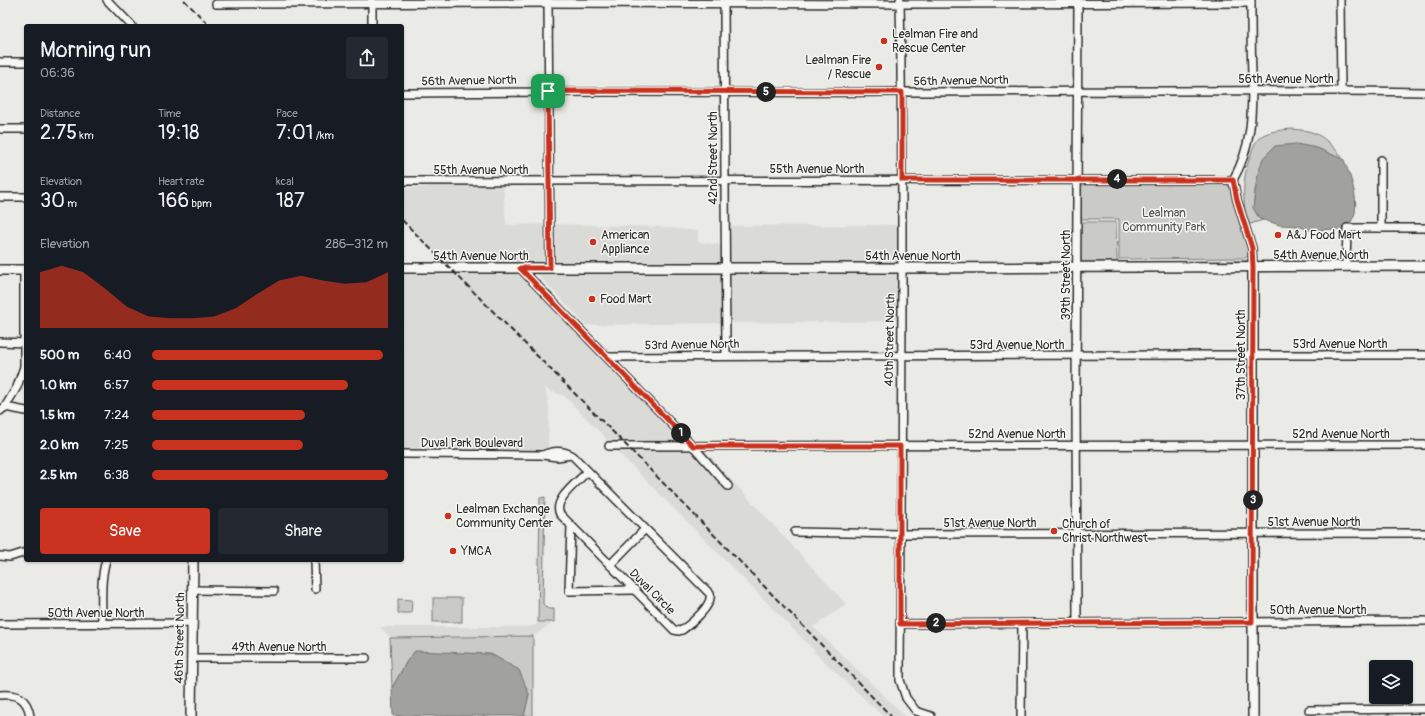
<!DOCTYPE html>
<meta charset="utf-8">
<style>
body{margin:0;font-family:Pangolin,sans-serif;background:#242831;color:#f1f3f6;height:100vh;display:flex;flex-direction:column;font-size:15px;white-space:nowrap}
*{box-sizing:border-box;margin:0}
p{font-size:13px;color:#9ea1a6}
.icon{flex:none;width:22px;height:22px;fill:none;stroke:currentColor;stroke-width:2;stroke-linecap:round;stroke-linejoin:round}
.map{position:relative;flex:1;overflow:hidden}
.sheet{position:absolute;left:24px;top:24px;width:380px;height:538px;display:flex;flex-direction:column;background:#171b24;border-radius:4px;box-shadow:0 1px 3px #0004}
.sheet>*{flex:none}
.tools{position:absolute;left:1369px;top:660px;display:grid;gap:8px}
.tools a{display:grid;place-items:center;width:44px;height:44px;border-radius:4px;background:#171b24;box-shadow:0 1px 3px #0004;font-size:20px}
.pin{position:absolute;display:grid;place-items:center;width:34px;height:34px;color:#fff;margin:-17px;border-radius:8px;box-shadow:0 2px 6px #0006}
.km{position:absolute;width:20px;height:20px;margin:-10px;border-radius:50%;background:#222;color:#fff;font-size:11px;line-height:20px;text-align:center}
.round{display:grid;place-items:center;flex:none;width:42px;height:42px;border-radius:4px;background:#242831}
.head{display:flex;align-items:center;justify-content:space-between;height:68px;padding:0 16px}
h1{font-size:22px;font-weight:600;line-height:30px}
.figures{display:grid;grid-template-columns:repeat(3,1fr);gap:6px;height:68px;padding:4px 16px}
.figures div{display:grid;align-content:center}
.figures b{font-size:20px;font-weight:600}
.figures small{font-size:11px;font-weight:400}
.figures p{font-size:11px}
.chart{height:112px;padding:8px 16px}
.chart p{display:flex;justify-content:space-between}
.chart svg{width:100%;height:72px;margin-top:4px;fill:#c8321e;opacity:.7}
.primary-button{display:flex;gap:8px;margin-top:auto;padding:8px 16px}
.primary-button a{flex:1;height:46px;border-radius:4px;background:#c8321e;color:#fff;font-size:16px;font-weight:600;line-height:46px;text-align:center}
.primary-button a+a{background:#242831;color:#f1f3f6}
ul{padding:0 16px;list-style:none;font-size:13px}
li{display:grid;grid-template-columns:64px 48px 1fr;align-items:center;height:30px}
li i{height:10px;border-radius:5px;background:#c8321e}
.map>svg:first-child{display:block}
</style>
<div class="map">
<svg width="1425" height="716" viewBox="0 0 1425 716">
<rect width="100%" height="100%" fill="#eaeae6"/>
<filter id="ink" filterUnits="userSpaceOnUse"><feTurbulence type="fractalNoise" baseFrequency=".025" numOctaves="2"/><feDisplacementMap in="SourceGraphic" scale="8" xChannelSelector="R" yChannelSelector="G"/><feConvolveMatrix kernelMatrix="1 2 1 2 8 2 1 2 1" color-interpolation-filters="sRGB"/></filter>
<g filter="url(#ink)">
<!-- built -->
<g fill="#dadad6">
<polygon points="455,184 503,184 506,225 546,224 547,264 521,264 520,263 518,264 448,264 402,218 402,189"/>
<polygon points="552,224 658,227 698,231 698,242 722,245 722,265 553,264"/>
<polygon points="899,225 899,265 728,265 729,245 732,226"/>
<polygon points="402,271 519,271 686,443 606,443 606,438 564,396 553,392 551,393 545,387 549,408 548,447 549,449 540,451 402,451"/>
<polygon points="536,271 722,272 723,323 586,325 538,275"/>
<polygon points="728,272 899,272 898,321 729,323"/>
<polygon points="692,449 728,491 732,486 700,449 703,449 846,604 813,627 905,716 883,716 814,652 814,650 616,450"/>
<polygon points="538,622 554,622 533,636 391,638 380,627 528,627 536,625"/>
</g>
<!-- green -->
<g fill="#cacac7" stroke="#7a7a79">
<path d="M1292,129c7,1 16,1 22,4 12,5 22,16 30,27l-27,-12 -59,26c-2,12 -10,40 5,46l-16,5c-4,-27 -6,-44 4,-71 2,-6 4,-12 8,-16 7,-7 23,-8 33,-9z"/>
<polygon points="1080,182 1226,184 1231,189 1248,249 1248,256 1245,258 1119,259 1119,219 1080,219"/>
<polygon points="1080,222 1116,222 1117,259 1119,262 1245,261 1250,258 1250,263 1080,264"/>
<polygon points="545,497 543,604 548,609 554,609 554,622 538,622 540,498"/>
<rect x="433" y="598" width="29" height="24"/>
<polygon points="398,599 412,600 411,613 398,613"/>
<polygon points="533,636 533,716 524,716 529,694 407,661 392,688 390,638"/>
</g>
<!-- water -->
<g fill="#a1a19e" stroke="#727270">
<path d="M1296,144l21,4 27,12c6,16 14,35 11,53 -1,4 -4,8 -5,12h-3l-7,4 -31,1 -11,-4 -18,-1 -20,-6 -7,-11 5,-34 5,-16 12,-12z"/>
<polygon points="415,651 491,654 519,670 529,694 524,716 393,716 392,688 407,661"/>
</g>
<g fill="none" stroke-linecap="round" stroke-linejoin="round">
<defs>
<g id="street">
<polyline points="107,0 132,26"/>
<polyline points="372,0 372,26"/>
<polyline points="548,0 550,268"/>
<polyline points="724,0 726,356"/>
<path d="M900,0c4,227 1,453 0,680l6,18 10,13 15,5"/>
<path d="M1251,0c0,24 0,49 1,73 0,39 1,72 -19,107l4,20 15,48 1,19"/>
<polyline points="1340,0 1341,91"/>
<polyline points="216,4 548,3 901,4 1251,3"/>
<polyline points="0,62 26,62"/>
<path d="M402,93c166,-2 332,0 499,-1 174,0 349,-3 524,0"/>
<polyline points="0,129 26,129"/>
<polyline points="1381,160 1381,228"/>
<polyline points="402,181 1233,180"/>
<polyline points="0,197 26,197"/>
<polyline points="1346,267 1347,228 1425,228"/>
<polyline points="520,268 693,446 728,486"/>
<polyline points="0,342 26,343"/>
<path d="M608,357c272,-3 545,-1 817,-2"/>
<polyline points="5,407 26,411"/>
<polyline points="0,411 5,407 17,387 24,367 24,270"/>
<polyline points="609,446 1425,445"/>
<polyline points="402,454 543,455 557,457 571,455"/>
<path d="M543,455c11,-5 20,-5 30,1l137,138c3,11 -19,30 -28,36l-3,1 -5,-1 -114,-116c-8,-14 19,-33 28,-43"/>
<polyline points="571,525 569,591 635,590"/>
<polyline points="795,532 900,534 1425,533"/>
<polyline points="0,556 10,557 26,552"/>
<polyline points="314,560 315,589"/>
<polyline points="610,565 645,529"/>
<polyline points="193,590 274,591"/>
<polyline points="1077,623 1076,400 1078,0"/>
<polyline points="0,624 193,623"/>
<path d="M102,624c0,-21 -2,-44 4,-64"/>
<polyline points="900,624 1425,621"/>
<polyline points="192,658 366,658"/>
<path d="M0,695c17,-1 27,2 30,21"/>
<polyline points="1309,710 1425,709"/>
<polyline points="1021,716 1022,623"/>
</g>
<g id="secondary">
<polyline points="402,268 902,268 1425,266"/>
<polyline points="0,270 26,270"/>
<polyline points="191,716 193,560"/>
<polyline points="1253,716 1253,267"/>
</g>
</defs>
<!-- street casing -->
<use href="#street" stroke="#2b2b2b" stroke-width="10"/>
<!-- secondary casing -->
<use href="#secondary" stroke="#2b2b2b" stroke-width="12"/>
<!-- street -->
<use href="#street" stroke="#f6f6f2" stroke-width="7"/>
<!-- secondary -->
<use href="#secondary" stroke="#f6f6f2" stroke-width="9"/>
<!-- rail -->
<g stroke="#2b2b2b" stroke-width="2" stroke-dasharray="6 3" stroke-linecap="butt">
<polyline points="184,0 210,26"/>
<polyline points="402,220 627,446 891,716"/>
</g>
</g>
</g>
<g fill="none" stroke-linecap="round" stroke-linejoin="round" filter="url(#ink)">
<defs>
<polygon id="route" points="548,91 902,92 902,180 1233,180 1237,200 1252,248 1253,267 1252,622 900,624 900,446 693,446 520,268 550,268"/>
</defs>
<!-- route casing -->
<use href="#route" stroke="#fff" stroke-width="8"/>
<!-- route -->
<use href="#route" stroke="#c8321e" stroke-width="5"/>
</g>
<!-- markers -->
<g fill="#c8321e" stroke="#f6f6f2" stroke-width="1.5">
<circle cx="884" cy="41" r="4"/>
<circle cx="879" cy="67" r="4"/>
<circle cx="1278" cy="235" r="4"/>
<circle cx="593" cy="242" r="4"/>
<circle cx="592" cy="299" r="4"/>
<circle cx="448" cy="516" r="4"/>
<circle cx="1054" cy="531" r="4"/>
<circle cx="453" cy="551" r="4"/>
</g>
<g text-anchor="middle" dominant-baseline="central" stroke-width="3" stroke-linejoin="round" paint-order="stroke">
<!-- poi labels -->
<g font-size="12" fill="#2b2b2b" stroke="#f6f6f2" text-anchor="start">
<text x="892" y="34">Lealman Fire and<tspan x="892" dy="14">Rescue Center</tspan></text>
<text x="871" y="60" text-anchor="end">Lealman Fire<tspan x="871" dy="14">/ Rescue</tspan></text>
<text x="601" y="235">American<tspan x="601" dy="14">Appliance</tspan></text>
<text x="1286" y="235">A&amp;J Food Mart</text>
<text x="600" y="299">Food Mart</text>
<text x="456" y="509">Lealman Exchange<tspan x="456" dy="14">Community Center</tspan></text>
<text x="1062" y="524">Church of<tspan x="1062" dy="14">Christ Northwest</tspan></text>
<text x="461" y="551">YMCA</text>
</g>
<!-- street labels -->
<g font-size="12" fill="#2b2b2b" stroke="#f6f6f2">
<text x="1286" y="79">56th Avenue North</text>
<text transform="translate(469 81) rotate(-1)">56th Avenue North</text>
<text transform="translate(961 81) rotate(-1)">56th Avenue North</text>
<text transform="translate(713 158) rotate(-90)">42nd Street North</text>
<text x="817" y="169">55th Avenue North</text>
<text x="481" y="170">55th Avenue North</text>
<text x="1321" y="255">54th Avenue North</text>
<text x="481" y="256">54th Avenue North</text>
<text x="913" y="256">54th Avenue North</text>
<text transform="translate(1066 275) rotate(-90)">39th Street North</text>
<text transform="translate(890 340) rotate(-89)">40th Street North</text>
<text x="1340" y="344">53rd Avenue North</text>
<text transform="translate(692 345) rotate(-1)">53rd Avenue North</text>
<text x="1017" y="345">53rd Avenue North</text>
<text transform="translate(1241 355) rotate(-90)">37th Street North</text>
<text x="1017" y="434">52nd Avenue North</text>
<text x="1341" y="434">52nd Avenue North</text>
<text x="472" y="443">Duval Park Boulevard</text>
<text x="1314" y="522">51st Avenue North</text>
<text x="990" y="523">51st Avenue North</text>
<text transform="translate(652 592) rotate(45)">Duval Circle</text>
<text x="1318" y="610">50th Avenue North</text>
<text x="96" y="613">50th Avenue North</text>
<text transform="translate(180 638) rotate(-89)">46th Street North</text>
<text x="279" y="647">49th Avenue North</text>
</g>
<!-- park labels -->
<g font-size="12" fill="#535352" stroke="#f6f6f2">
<text x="1164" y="213">Lealman<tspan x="1164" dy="14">Community Park</tspan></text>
</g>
</g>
</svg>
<div class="tools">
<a><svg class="icon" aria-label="layers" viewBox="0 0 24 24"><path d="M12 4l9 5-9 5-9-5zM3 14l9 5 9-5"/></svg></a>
</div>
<div class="pin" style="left:548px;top:91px;background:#1e9e55"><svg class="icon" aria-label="arrive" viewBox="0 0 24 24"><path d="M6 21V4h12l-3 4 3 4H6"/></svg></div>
<b class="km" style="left:681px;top:433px">1</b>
<b class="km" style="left:936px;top:623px">2</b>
<b class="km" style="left:1253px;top:500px">3</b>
<b class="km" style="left:1117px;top:179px">4</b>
<b class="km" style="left:766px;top:92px">5</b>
<section class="sheet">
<div class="head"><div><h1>Morning run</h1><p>06:36</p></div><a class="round"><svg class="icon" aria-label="share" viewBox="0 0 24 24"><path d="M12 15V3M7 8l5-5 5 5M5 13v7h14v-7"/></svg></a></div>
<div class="figures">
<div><p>Distance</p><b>2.75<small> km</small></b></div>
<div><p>Time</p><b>19:18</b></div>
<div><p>Pace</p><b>7:01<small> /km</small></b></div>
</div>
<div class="figures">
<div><p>Elevation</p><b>30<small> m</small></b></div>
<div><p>Heart rate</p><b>166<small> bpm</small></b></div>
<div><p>kcal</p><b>187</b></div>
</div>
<div class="chart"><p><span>Elevation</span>286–312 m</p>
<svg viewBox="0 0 160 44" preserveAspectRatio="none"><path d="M0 44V10L10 6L20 10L30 20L40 31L50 37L60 38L70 38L80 37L90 32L100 23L110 15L120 12L130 15L140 17L150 16L160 10V44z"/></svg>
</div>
<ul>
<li><b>500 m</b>6:40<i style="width:98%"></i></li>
<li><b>1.0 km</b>6:57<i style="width:83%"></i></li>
<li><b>1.5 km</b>7:24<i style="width:65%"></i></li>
<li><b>2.0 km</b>7:25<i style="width:64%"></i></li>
<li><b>2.5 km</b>6:38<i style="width:100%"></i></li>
</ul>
<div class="primary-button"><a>Save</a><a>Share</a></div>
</section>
</div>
